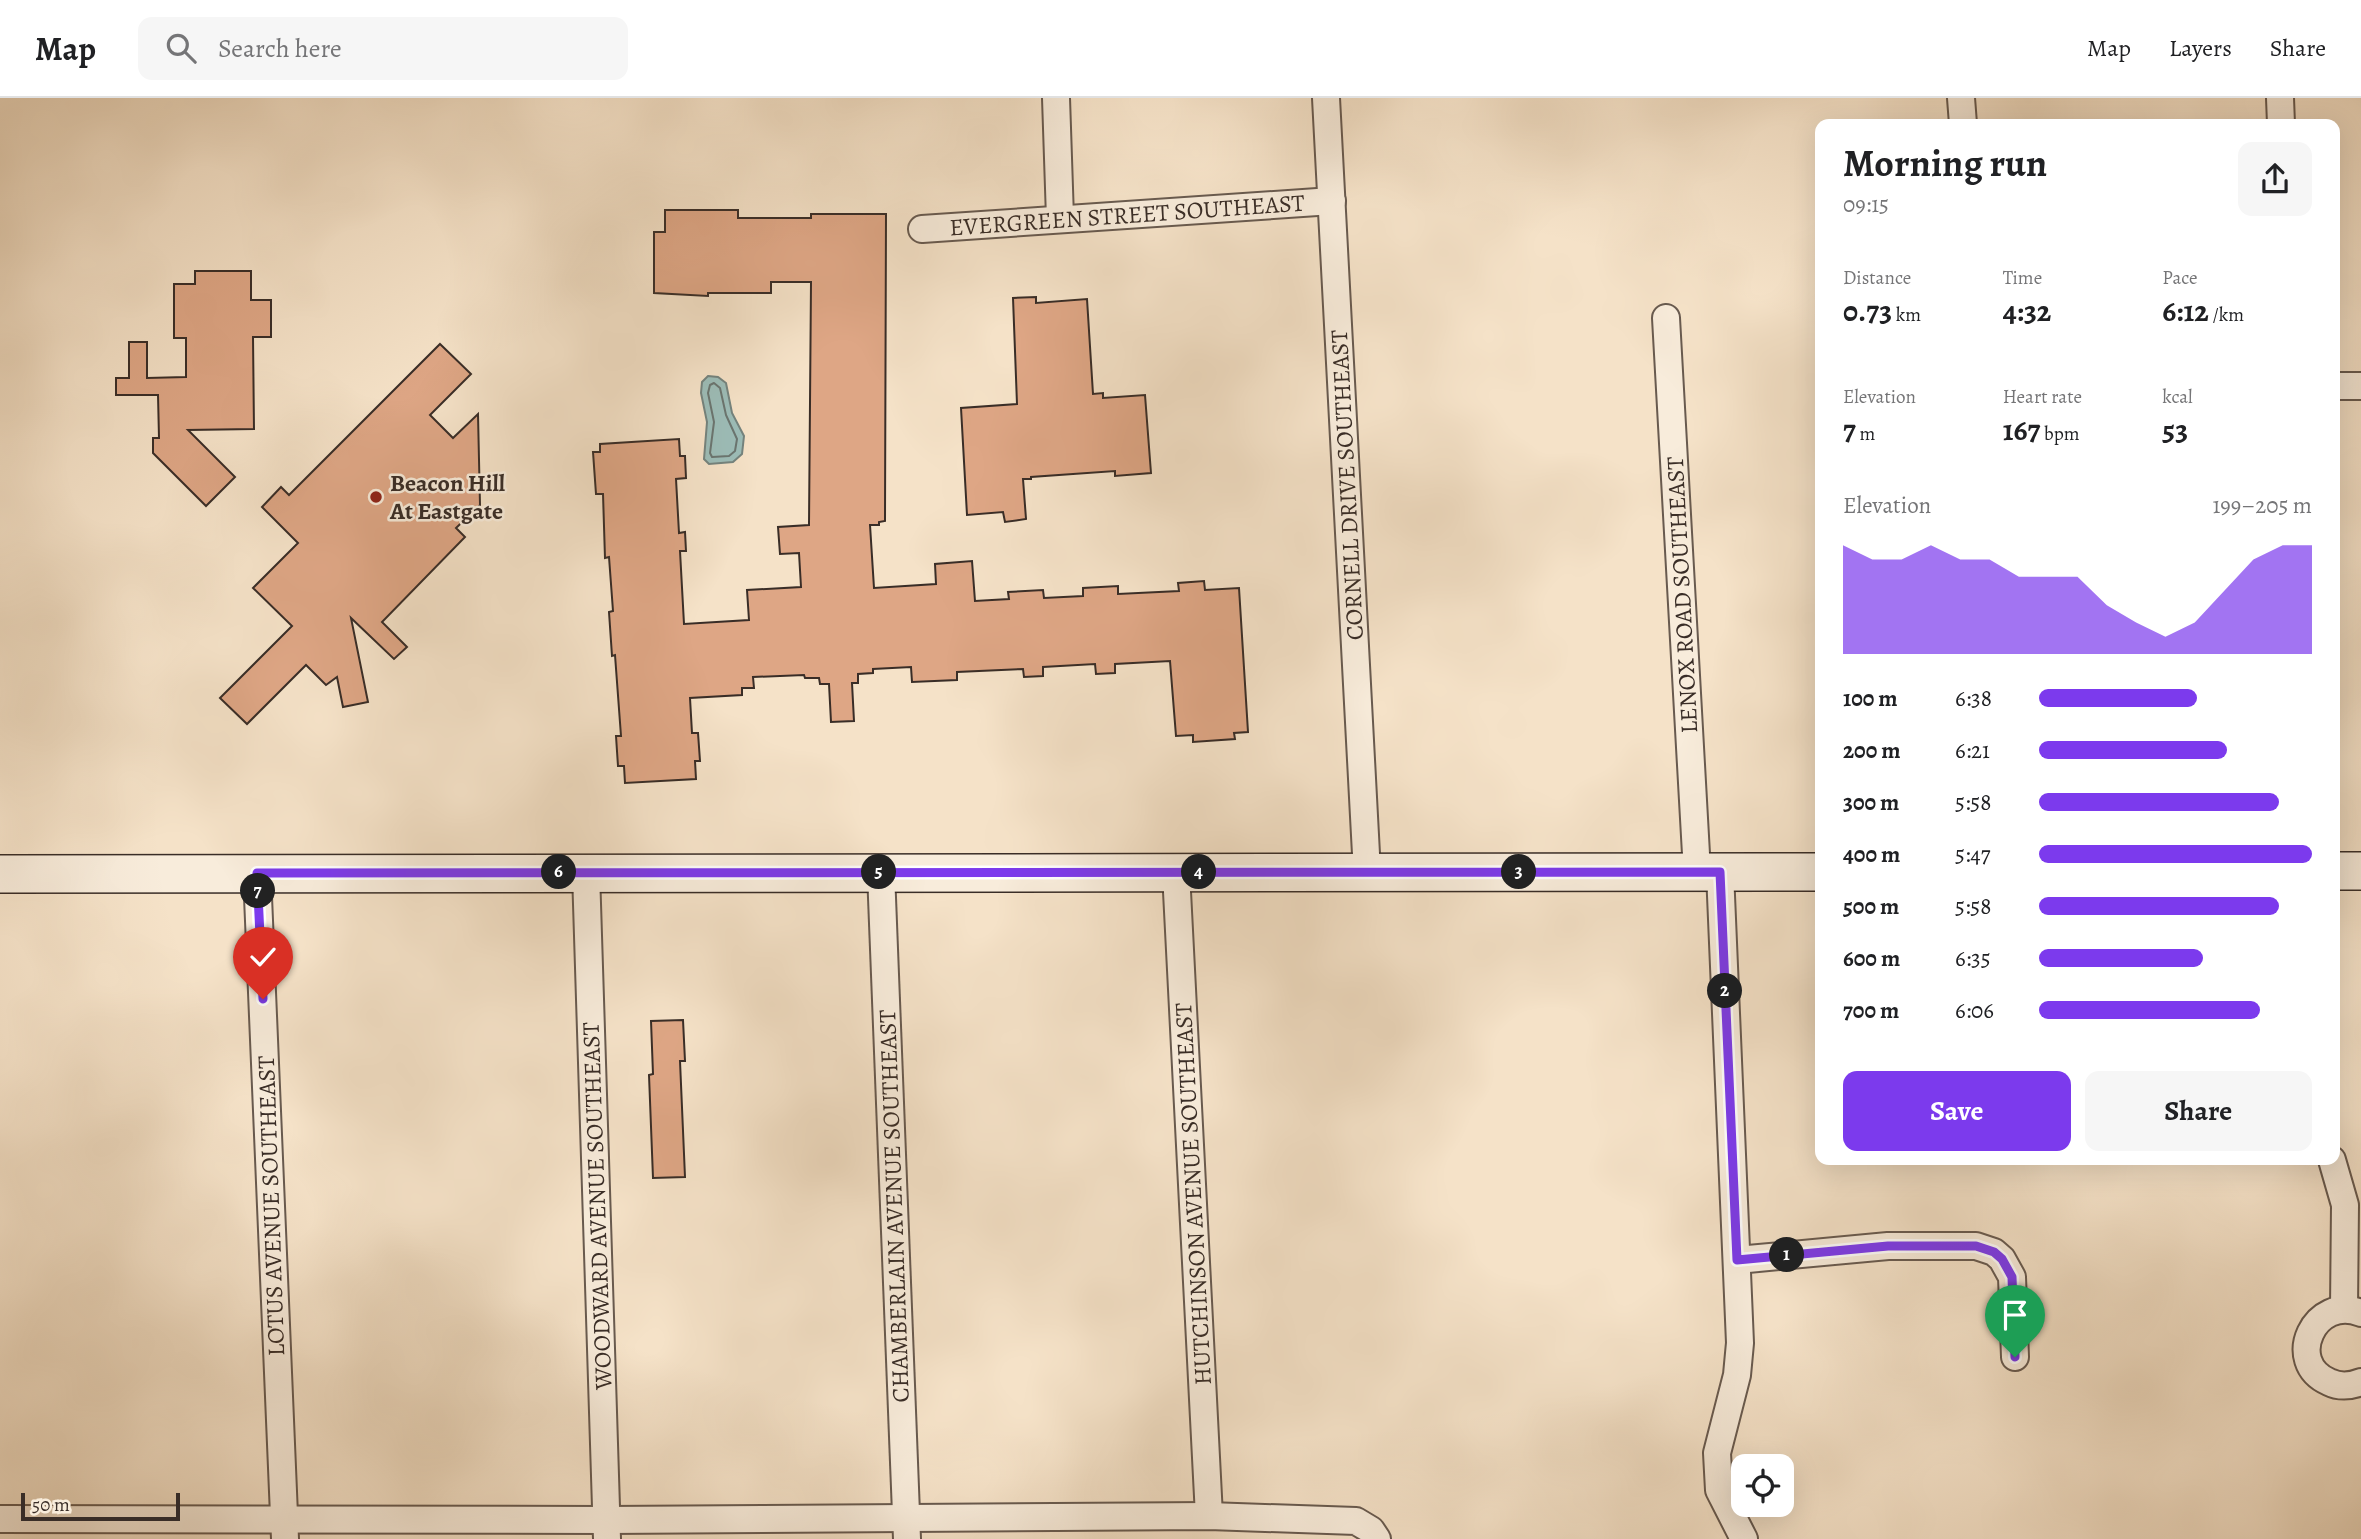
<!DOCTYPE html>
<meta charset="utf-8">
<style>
body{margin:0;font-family:Alegreya,serif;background:#f6f6f6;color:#202124;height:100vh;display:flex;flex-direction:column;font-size:26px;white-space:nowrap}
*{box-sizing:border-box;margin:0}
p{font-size:23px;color:#757577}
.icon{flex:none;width:38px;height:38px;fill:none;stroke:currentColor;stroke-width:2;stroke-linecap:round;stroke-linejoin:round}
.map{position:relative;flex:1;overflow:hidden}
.details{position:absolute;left:1815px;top:21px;width:525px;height:1046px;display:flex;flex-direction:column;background:#fff;border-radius:14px;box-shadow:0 7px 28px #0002}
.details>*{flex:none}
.buttons{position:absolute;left:1731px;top:1356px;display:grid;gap:14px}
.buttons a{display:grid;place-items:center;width:63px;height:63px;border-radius:14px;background:#fff;box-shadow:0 7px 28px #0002;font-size:35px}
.scale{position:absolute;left:21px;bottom:18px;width:159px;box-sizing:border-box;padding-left:7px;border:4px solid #392d27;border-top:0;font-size:19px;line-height:24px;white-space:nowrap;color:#392d27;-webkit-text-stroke:5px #f8ecdb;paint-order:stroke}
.pin{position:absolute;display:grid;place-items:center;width:60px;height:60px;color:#fff;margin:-72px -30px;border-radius:50% 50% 50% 0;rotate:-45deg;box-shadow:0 0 7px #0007}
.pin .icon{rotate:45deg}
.km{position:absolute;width:35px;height:35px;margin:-18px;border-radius:50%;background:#222;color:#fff;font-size:19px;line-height:35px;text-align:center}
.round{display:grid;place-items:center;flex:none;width:74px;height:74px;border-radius:14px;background:#f6f6f6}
.overview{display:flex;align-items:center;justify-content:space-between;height:119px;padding:0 28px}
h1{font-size:38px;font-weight:700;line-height:52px}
.metrics{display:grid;grid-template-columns:repeat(3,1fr);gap:10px;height:119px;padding:7px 28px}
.metrics div{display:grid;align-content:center}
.metrics b{font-size:30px;font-weight:700}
.metrics small{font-size:19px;font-weight:400}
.metrics p{font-size:19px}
.chart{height:196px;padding:14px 28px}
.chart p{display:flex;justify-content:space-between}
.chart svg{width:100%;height:126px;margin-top:7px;fill:#7c3aed;opacity:.7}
.primary-button{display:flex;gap:14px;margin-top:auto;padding:14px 28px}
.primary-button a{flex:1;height:80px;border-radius:14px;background:#7c3aed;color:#fff;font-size:28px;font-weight:700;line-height:80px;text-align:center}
.primary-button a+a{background:#f6f6f6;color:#202124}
ul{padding:0 28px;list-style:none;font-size:23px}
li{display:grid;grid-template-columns:112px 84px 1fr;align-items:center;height:52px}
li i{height:18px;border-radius:9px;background:#7c3aed}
header{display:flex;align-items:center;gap:42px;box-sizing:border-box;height:98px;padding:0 35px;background:#fff;border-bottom:2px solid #e0e0e0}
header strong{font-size:33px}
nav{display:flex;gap:38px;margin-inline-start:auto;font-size:24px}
.search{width:490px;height:63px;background:#f6f6f6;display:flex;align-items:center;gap:18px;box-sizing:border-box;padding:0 24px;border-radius:14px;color:#757577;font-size:26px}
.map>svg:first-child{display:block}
</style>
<header>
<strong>Map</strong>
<div class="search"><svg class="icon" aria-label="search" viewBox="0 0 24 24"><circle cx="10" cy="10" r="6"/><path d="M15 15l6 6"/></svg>Search here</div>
<nav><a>Map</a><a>Layers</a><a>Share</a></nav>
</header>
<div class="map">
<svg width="2361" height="1441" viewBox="0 0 2361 1441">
<rect width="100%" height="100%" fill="#f5e2c8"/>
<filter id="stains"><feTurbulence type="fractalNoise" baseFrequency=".00286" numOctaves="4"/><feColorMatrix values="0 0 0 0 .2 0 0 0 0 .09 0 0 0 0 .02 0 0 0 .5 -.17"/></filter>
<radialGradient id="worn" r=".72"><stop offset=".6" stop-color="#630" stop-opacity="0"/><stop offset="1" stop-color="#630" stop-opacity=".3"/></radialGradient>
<!-- water -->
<polygon fill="#9cbdb8" stroke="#74837e" stroke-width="2" points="708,278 718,279 726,285 732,315 744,338 742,356 733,364 709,366 704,361 707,324 701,295 702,284"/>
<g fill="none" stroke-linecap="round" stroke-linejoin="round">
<!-- shore -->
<polygon stroke="#6a7570" stroke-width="2" points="714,285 720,290 726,317 737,341 735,353 729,358 712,359 710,355 714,324 708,295 710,287"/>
</g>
<!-- building -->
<g fill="#dea685" stroke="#392d27" stroke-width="2">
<polygon points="665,112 738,112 738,120 811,120 811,116 886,116 885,423 879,424 879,427 870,427 874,490 936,486 935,466 972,463 975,503 1009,501 1008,494 1043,492 1044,500 1083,498 1083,490 1118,488 1118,496 1179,493 1178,485 1204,483 1205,492 1239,490 1248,634 1234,635 1235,641 1193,644 1193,637 1176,638 1170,563 1115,566 1115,575 1096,576 1095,566 1043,569 1043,578 1024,579 1023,571 957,574 957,582 912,584 911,569 873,571 873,575 858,576 858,585 852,585 854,623 831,624 829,586 820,586 819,580 805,580 804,577 753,579 754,590 742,590 742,597 690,600 692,635 698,635 700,663 695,663 696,681 625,685 624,668 618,668 616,638 621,638 615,557 612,558 609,514 613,513 609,459 605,460 603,396 596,396 593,354 600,354 600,346 679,341 680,358 685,358 686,380 676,381 679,435 685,434 686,453 680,453 684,526 749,522 747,492 801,489 799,455 780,456 778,429 809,427 811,184 771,184 771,195 708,195 708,198 654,195 654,134 665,134"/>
<polygon points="195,173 251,173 251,202 271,202 271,239 253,239 254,331 188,332 235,379 206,408 153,355 153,340 159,340 158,297 116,297 116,280 129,280 129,244 147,244 147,280 186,279 186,240 174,240 174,186 195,186"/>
<polygon points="1036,199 1036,205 1087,201 1093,296 1103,295 1103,300 1145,297 1151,375 1115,378 1115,373 1031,379 1031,381 1023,381 1026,421 1005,424 1003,414 967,417 961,310 1017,306 1013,200"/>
<polygon points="440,246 471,276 430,317 453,340 478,316 480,407 456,430 465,439 382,524 407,549 394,561 351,520 368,604 343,609 337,579 326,587 306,567 247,626 220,600 292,528 253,490 298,445 262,409 281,389 289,397"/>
<polygon points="683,922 685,963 680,963 685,1079 653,1080 649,977 653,976 651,923"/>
</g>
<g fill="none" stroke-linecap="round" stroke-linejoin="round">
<defs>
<g id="street">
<polyline points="1056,0 1060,120"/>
<polyline points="1326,0 1367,775"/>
<polyline points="1961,0 1963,26"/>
<polyline points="2280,0 2281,26"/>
<polyline points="922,131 1332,103"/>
<polyline points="1666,220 1697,774"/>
<polyline points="2334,288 2361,288"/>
<polyline points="586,774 607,1441"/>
<polyline points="881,774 907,1441"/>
<polyline points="1176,774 1209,1418"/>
<polyline points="1720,774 1740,1245 1737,1277 1717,1355 1719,1392 1744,1441"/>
<polyline points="257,775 285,1441"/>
<polyline points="2332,1062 2345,1107 2344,1211"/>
<polyline points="1737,1162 1888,1148 1976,1148 1994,1154 2002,1161 2012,1179 2015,1259"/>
<path d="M2361,1215c-46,-19 -78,49 -32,69 10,5 22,4 32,0"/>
<polyline points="0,1421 607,1422 1209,1418 1356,1423 1371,1432 1377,1441"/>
</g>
<g id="secondary">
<polyline points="2334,773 2361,773"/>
<polyline points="0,776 1820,774"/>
</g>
</defs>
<!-- street casing -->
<use href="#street" stroke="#685a4f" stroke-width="30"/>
<!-- secondary casing -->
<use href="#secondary" stroke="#392d27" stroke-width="40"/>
<!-- street -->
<use href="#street" stroke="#f8ecdb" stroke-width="26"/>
<!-- secondary -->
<use href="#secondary" stroke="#f8ecdb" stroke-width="37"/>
</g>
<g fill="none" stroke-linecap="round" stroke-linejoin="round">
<defs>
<polyline id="route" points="263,901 257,775 1720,774 1737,1162 1888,1148 1976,1148 1994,1154 2002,1161 2012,1179 2015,1259"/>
</defs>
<!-- route casing -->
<use href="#route" stroke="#fff" stroke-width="14"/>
<!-- route -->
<use href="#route" stroke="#7c3aed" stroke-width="9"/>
</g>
<!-- markers -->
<circle fill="#8f2418" stroke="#f8ecdb" stroke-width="2.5" cx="376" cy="399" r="7"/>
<g text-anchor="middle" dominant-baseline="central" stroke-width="5" stroke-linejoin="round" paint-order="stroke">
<!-- street labels -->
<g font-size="24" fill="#392d27" stroke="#f8ecdb">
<text transform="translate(1127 117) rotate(-4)">EVERGREEN STREET SOUTHEAST</text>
<text transform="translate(1347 387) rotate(-93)">CORNELL DRIVE SOUTHEAST</text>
<text transform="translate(1682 497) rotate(-93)">LENOX ROAD SOUTHEAST</text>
<text transform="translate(1193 1096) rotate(-93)">HUTCHINSON AVENUE SOUTHEAST</text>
<text transform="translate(271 1108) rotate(-92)">LOTUS AVENUE SOUTHEAST</text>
<text transform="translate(597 1108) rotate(-92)">WOODWARD AVENUE SOUTHEAST</text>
<text transform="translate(894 1108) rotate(-92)">CHAMBERLAIN AVENUE SOUTHEAST</text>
</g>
<!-- poi labels -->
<g font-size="24" font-weight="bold" fill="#392d27" stroke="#f8ecdb" text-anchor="start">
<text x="390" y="385">Beacon Hill<tspan x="390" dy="28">At Eastgate</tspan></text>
</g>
</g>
<rect width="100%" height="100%" filter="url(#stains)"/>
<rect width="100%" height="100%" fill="url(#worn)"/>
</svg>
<div class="buttons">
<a><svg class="icon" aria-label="locate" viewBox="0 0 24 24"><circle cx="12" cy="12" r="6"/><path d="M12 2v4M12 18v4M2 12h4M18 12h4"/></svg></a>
</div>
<div class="scale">50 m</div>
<div class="pin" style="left:2015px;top:1259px;background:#1e9e55"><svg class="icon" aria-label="arrive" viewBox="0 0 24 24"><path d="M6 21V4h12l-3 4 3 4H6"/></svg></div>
<div class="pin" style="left:263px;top:901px;background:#d93025"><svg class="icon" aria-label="check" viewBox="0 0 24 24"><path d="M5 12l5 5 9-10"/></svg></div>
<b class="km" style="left:1787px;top:1157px">1</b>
<b class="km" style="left:1725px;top:893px">2</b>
<b class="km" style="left:1519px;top:774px">3</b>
<b class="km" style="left:1199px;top:774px">4</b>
<b class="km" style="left:879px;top:774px">5</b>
<b class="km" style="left:559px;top:774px">6</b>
<b class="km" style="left:258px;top:793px">7</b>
<section class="details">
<div class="overview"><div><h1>Morning run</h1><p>09:15</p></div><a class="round"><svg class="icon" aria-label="share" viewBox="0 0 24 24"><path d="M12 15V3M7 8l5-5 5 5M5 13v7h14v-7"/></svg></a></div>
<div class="metrics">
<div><p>Distance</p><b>0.73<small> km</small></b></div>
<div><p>Time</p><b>4:32</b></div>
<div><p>Pace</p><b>6:12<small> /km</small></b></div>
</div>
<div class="metrics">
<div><p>Elevation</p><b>7<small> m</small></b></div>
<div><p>Heart rate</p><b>167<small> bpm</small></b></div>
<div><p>kcal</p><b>53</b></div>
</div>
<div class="chart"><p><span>Elevation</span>199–205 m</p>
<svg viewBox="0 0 160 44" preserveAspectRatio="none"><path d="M0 44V6L10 11L20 11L30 6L40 11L50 11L60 17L70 17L80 17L90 27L100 33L110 38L120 33L130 22L140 11L150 6L160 6V44z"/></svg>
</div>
<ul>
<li><b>100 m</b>6:38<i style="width:58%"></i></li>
<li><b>200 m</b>6:21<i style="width:69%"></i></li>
<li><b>300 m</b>5:58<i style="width:88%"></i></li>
<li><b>400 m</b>5:47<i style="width:100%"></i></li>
<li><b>500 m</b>5:58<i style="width:88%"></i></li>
<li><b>600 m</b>6:35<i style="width:60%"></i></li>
<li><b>700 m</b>6:06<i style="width:81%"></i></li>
</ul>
<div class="primary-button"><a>Save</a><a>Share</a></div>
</section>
</div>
